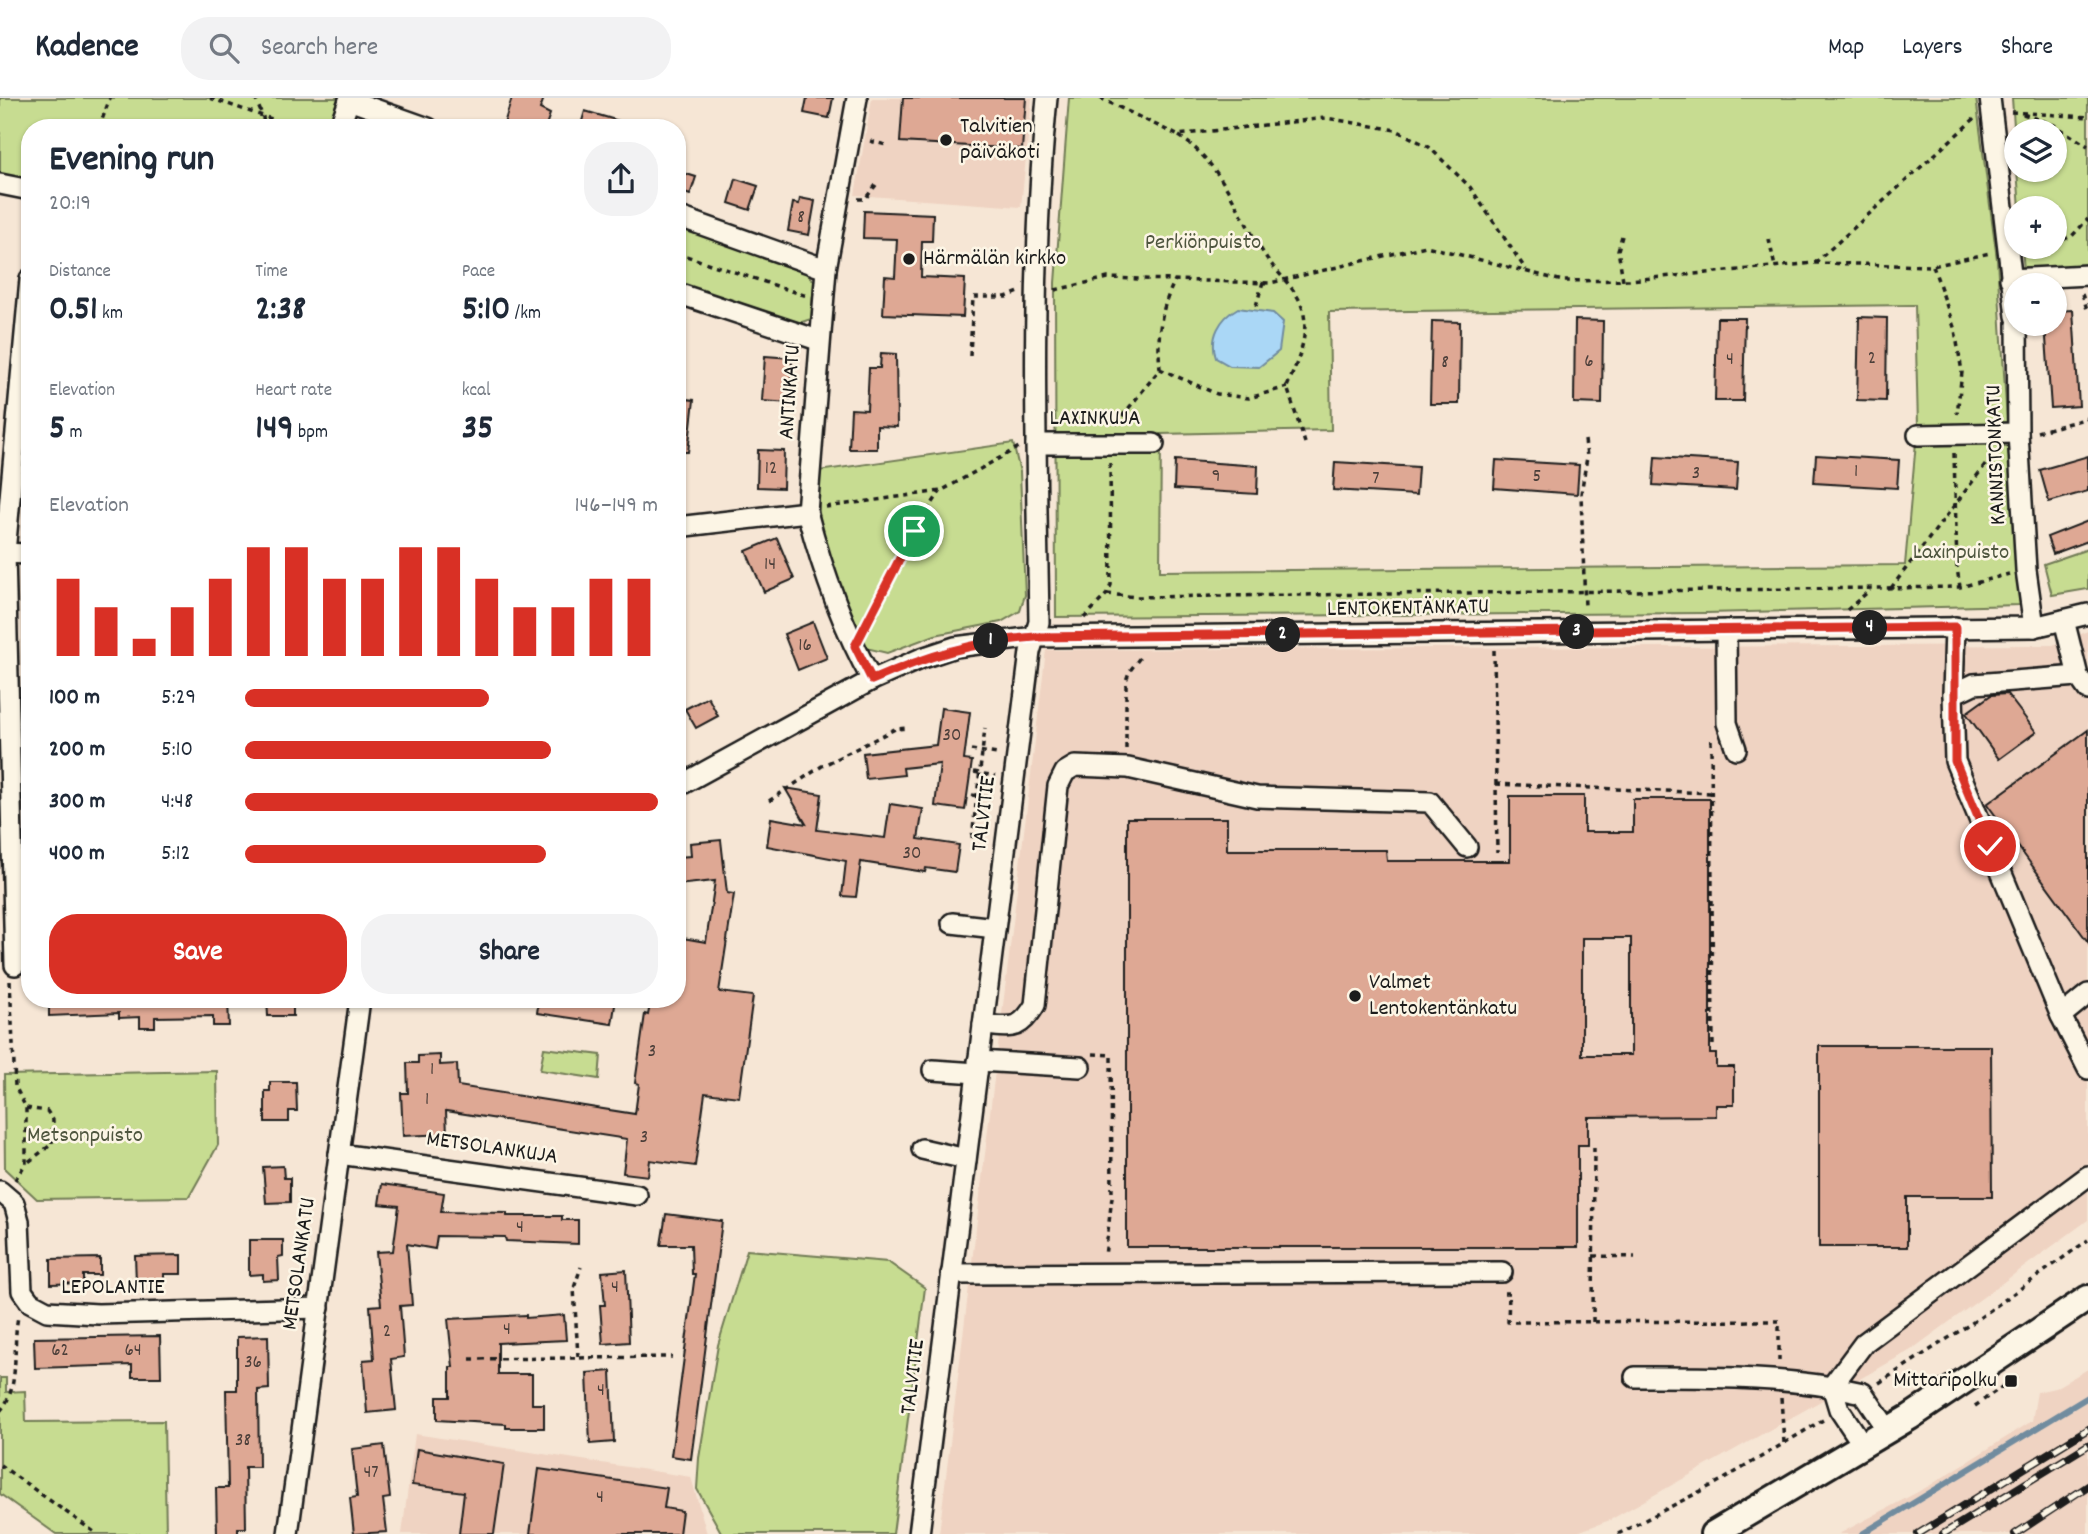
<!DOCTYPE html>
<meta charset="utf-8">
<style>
body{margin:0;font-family:Dekko,sans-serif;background:#f2f2f3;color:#1f2937;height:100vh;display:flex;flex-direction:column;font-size:26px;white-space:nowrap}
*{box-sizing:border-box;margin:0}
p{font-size:23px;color:#747a83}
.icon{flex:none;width:38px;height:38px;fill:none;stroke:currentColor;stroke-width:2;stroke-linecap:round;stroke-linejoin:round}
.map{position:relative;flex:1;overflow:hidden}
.panel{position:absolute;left:21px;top:21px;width:665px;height:889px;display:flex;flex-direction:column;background:#fff;border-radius:28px;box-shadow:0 2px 5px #0004}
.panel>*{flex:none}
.controls{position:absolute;left:2004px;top:21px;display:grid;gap:14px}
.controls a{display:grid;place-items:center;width:63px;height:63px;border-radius:50%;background:#fff;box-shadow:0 2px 5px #0004;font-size:35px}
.pin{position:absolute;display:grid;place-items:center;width:60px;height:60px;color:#fff;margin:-30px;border:4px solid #fff;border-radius:50%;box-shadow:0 2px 7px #0007}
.km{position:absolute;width:35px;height:35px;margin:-18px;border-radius:50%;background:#222;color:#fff;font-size:19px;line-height:35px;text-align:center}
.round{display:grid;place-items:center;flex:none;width:74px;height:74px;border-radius:28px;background:#f2f2f3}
.head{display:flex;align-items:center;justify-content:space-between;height:119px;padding:0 28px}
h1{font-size:38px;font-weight:700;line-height:52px}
.metrics{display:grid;grid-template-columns:repeat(3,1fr);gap:10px;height:119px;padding:7px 28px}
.metrics div{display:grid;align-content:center}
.metrics b{font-size:35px;font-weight:700}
.metrics small{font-size:19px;font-weight:400}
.metrics p{font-size:19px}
.chart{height:196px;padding:14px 28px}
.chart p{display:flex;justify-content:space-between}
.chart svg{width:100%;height:126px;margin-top:7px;stroke:#d93025;stroke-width:6}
.primary-button{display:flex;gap:14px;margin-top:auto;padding:14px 28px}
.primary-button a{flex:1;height:80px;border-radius:28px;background:#d93025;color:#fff;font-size:28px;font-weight:700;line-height:80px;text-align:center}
.primary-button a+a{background:#f2f2f3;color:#1f2937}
ul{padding:0 28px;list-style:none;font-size:23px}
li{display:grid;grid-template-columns:112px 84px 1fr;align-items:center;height:52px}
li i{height:18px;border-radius:9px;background:#d93025}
header{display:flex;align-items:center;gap:42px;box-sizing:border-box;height:98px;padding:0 35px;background:#fff;border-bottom:2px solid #e0e1e3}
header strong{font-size:33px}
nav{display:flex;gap:38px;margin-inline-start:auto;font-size:24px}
.search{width:490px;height:63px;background:#f2f2f3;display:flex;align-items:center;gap:18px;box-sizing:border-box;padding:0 24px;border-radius:28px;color:#747a83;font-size:26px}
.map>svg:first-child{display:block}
</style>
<header>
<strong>Kadence</strong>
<div class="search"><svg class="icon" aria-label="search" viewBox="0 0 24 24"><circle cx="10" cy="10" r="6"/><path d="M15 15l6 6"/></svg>Search here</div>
<nav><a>Map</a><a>Layers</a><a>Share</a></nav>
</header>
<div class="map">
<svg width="2088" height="1436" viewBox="0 0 2088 1436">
<rect width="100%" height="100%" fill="#f6e6d5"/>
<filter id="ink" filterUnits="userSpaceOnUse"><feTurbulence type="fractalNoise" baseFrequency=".0143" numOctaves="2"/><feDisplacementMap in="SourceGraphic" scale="14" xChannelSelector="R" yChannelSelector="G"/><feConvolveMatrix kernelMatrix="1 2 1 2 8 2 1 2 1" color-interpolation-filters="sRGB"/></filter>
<g filter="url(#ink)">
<!-- built -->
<g fill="#efd3c2">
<polygon points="872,0 1032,0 1021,109 855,97"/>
<polygon points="2088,533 2088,1122 1911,1252 1610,1422 1572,1436 939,1436 1046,552 2053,547"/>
<polygon points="2088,1271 2088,1436 1839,1436 1929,1388 2032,1323 2037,1294 2055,1290"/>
<polygon points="415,1336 691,1379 707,1436 402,1436"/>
</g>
<!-- green -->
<g fill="#c7dc91" stroke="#727c56" stroke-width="2">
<polygon points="0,0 338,0 328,30 30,30 30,86 0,80"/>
<polygon points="1069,0 1976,0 1997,161 2007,324 1918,328 1915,207 1329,214 1331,332 1161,336 1160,473 1905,467 1916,344 1992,343 2010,350 2020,507 1706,515 1056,519 1055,185"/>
<polygon points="2012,0 2088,0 2088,166 2024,172 2022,149 2054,149 2054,110 2020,110 2017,72 2054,72 2054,33 2016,33 2016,56"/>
<polygon points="677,129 805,172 814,183 811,221 793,227 677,187"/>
<polygon points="1013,345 1020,374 1025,497 1020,513 1001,524 935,537 887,555 866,550 827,456 819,415 818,373"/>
<polygon points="2088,451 2088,491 2052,497 2044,466"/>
<polygon points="544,950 601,957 599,981 540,972"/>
<polygon points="217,973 218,1047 189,1099 37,1101 5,1071 4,977"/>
<polygon points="747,1152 888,1164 925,1190 893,1436 722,1436 697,1391 699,1360 718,1247"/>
<polygon points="0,1280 6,1280 6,1294 25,1293 26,1324 164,1323 166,1436 56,1436 0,1396"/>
</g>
<!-- water -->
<path fill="#aad7f6" stroke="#718c9f" stroke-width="2" d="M1238,210l35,5 10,9 -4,29 -20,16 -29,-1 -14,-8c-7,-21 4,-40 22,-50z"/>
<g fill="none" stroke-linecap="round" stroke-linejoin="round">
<!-- stream -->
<polyline stroke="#718c9f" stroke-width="6" points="1862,1436 2088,1299"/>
</g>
<!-- building -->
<g fill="#dea894" stroke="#1c1c1c" stroke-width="2" fill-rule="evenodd">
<polygon points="512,0 544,0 540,11 550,16 545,30 515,30 504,26"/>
<polygon points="807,0 833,0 829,20 804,15"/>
<polygon points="903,0 1026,0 1022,51 900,44"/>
<polygon points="585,13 629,26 628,30 580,30"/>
<polygon points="677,73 696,79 690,97 677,92"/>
<polygon points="736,81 758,88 750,112 729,105"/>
<polygon points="800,100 815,103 809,137 788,133 793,105 799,106"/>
<polygon points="864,113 933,116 932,143 922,143 921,179 965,181 963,219 883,216 885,178 895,179 897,141 863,140"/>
<polygon points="2073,212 2079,308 2051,310 2045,226 2054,226 2054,213"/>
<polygon points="1859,219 1887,220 1886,303 1857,302"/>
<polygon points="1717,220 1745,220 1743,303 1715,303"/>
<polygon points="1575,222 1603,223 1602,306 1574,305"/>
<polygon points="1432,223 1460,224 1459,306 1430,306"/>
<polygon points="881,255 896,256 897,329 877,328 877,351 849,351 851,311 867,312 869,270 880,270"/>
<polygon points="765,258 792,260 790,305 762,303"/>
<polygon points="677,300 694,302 688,354 677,354"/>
<polygon points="758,352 784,353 783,390 757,389"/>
<polygon points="1816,357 1899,362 1897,390 1814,385"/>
<polygon points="2088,358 2088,393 2049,404 2040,372"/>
<polygon points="1655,359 1738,364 1736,392 1653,387"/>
<polygon points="1175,362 1258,368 1257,396 1174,391"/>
<polygon points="1496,362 1579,367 1577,396 1494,390"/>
<polygon points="1335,364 1418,369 1416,397 1333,392"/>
<polygon points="2088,423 2088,443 2053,456 2047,439"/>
<polygon points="777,440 794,481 764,494 746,453"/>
<polygon points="813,524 827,560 798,572 784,536"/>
<polygon points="2007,596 2036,634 1999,661 1966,615 1991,597"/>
<polygon points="708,599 718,618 696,630 685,611"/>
<polygon points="941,610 970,614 964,662 972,663 965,712 935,708 940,666 903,670 904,677 866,681 863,655 936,647"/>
<polygon points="2088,632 2088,844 1987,706"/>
<polygon points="785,690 822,696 817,732 885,740 890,706 923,711 918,741 959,747 955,774 926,770 925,774 861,764 856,799 842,798 846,763 767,748 771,720 806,726"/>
<path d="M1510,698h74v36h49v-33h77v255h6v13h18v38h-18v11l-128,1v28h-10v102h-451v-429h100v32h159l1,11h123zM1582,840h49v117h-49z"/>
<polygon points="721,742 727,795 734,796 719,894 753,898 739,999 705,995 695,1068 650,1062 648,1078 623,1075 627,1041 446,1013 447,1036 403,1038 401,995 408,995 407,965 418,965 418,958 440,957 440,967 457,966 458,988 635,1016 639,986 635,985 645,916 648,917 651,901 677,901 677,839 706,844 715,783 677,787 677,759 691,758 690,745"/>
<polygon points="49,901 228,901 229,928 213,928 213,918 155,919 155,929 140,929 140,919 119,920 119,915 49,918"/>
<polygon points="267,901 293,901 293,918 268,918"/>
<polygon points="539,901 616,901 612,926 537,915"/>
<polygon points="1819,948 1991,948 1992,1099 1907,1099 1907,1149 1819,1149"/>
<polygon points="270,984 296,984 297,1013 289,1013 289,1024 265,1024 265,993 270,993"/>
<polygon points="283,1068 284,1080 290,1080 290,1104 266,1105 263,1069"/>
<polygon points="382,1086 444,1095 441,1114 507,1115 507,1118 562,1118 562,1122 578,1122 578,1146 506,1143 505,1139 437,1138 435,1151 407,1146 412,1207 400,1208 404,1259 391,1261 396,1312 367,1315 363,1262 374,1261 370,1208 381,1207 376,1154 393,1153 399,1108 379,1106"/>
<polygon points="666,1116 722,1123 691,1361 671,1358 695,1176 692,1176 691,1147 661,1147"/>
<polygon points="249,1142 283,1142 283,1158 278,1159 279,1182 263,1183 263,1176 249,1177"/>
<polygon points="181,1157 181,1176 164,1176 164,1184 136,1184 135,1158"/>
<polygon points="100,1160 100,1177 83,1177 83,1185 51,1186 51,1161"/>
<polygon points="626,1172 629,1244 603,1246 600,1207 605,1207 602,1174"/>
<polygon points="526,1217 526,1220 564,1217 566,1242 498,1245 498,1276 532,1276 532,1306 544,1306 544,1330 506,1330 506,1326 437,1322 437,1299 450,1299 450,1269 453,1269 448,1221"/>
<polygon points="160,1238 161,1279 132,1279 132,1267 35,1270 34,1240"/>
<polygon points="268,1238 269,1291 258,1292 259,1369 245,1369 246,1430 238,1430 238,1436 217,1436 216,1390 228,1390 226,1292 237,1292 237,1239"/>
<polygon points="611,1273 614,1344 590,1346 587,1275"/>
<polygon points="384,1347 390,1400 383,1401 387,1434 354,1436 350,1400 357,1399 352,1351"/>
<polygon points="417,1351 504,1366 494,1436 459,1436 464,1394 412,1387"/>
<polygon points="539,1371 667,1390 664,1410 682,1413 679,1436 530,1436"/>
</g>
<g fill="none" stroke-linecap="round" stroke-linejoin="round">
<defs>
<g id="minor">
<path d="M857,0l-31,171 -19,243c15,57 36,116 65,168"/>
<polyline points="1990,0 2016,218"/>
<polyline points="349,2 428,30"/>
<polyline points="339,30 350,0"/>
<polyline points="0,86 30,92"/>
<polyline points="677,118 826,171"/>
<polyline points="2010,181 2088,177"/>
<polyline points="677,195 818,242"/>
<polyline points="2017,226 2018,335 2026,472 2034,529"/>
<polyline points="1918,337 2018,335"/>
<polyline points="1036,346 1154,346"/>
<polyline points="677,429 807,414"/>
<polyline points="0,455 30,456"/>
<polyline points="2064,522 2078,578 2088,592"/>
<polyline points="1726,532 1727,625 1736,651"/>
<polyline points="2078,578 1974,586 1953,596 1955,663 2061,918 2088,971"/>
<polyline points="1953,596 1955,529"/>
<polyline points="677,689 872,582 922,560 955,549 1035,539 2034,529 2088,516"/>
<polyline points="952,825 995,830"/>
<polyline points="15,867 5,455 30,181"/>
<polyline points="2061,918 2088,896"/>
<path d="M983,927c28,2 36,7 52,-20l23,-219 7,-14 10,-6 53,2 129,29 173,5 37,45"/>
<polyline points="978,963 1080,969"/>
<polyline points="933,972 977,975"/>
<polyline points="922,1051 966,1061"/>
<polyline points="339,1056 637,1097"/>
<polyline points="0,1093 14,1105 19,1123 22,1193 30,1204 47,1213 98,1216 319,1210"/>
<polyline points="951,1176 1502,1174"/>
<path d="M1635,1279c77,0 153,-1 228,16l25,37"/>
<polyline points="1832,1288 1864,1245 2088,1078"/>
<polyline points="1832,1288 1839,1311 1863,1347"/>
<polyline points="288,1436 360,901"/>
<path d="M919,1436l111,-882 9,-30c-3,-175 -9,-350 8,-524"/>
</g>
<polyline id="major" points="1713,1436 1910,1319 2088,1200"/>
</defs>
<!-- minor casing -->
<use href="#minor" stroke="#1c1c1c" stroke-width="24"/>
<!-- major casing -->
<use href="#major" stroke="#1c1c1c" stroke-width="30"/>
<!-- path -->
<g stroke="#1c1c1c" stroke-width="3.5" stroke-dasharray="5 5" stroke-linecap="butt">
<polyline points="210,0 298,30"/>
<polyline points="255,0 263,19 264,30"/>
<polyline points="1100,0 1177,37 1326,20 1396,32 1429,49 1470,89 1526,172"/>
<polyline points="2011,14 2088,19"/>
<polyline points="2023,16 2054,27 2088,48"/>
<polyline points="99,30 110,0"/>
<path d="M1179,38c44,28 59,79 87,121 10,15 29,31 35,47 11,28 -4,58 -14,83l18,56"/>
<polyline points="870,43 886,47"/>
<polyline points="858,101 865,101 876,87"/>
<polyline points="1622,138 1618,152 1623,182"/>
<polyline points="1769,141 1775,169"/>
<polyline points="2054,145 2072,138 2088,121"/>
<polyline points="677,155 807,198"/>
<polyline points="1815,165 1974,21"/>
<polyline points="1933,168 1955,232 1962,274 1957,316"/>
<polyline points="1055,192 1108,180 1270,185 1426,148 1563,183 1630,182 1815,165 1933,168 1990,155"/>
<polyline points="2082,196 2088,214"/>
<polyline points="1256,208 1263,184"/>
<polyline points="970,258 973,199 1006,199 1019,194"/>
<polyline points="1160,271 1217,296 1249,300 1287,289"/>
<path d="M1116,326l44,-55c-3,-34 0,-58 15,-89"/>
<polyline points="2037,334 2088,320"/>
<polyline points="1585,342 1587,359 1581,396 1585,509"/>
<polyline points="1954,355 1957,470 1960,489"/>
<polyline points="826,409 941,393 1019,349"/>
<polyline points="1891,490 1996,353"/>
<polyline points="1107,496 1136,499 1960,489 2009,476"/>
<polyline points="1847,512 1870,492"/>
<polyline points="1084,520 1107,496 1111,487 1110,363"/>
<polyline points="865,527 914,433 940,394"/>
<polyline points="1494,552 1497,754"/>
<polyline points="1711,642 1713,952"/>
<polyline points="1126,651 1126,583 1129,574 1141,558"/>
<polyline points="971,652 998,656"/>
<polyline points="974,674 995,678"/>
<polyline points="1496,686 1711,695"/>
<polyline points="972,697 992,700"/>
<polyline points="769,703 822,668 895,631 908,630"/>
<polyline points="972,740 985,630"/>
<polyline points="10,883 15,988 26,1010 26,1065 15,1082"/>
<polyline points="1093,956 1111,957 1112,1099 1105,1158"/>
<polyline points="26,1010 47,1013 53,1022 52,1046 27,1065"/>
<polyline points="1593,1158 1635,1159"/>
<polyline points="1504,1195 1509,1195 1508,1224 1779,1223 1779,1264"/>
<polyline points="1593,1224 1594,1047"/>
<polyline points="578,1259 574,1190 581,1169"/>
<polyline points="470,1261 672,1259"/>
<polyline points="1879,1285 1978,1221 2088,1142"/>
<polyline points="1781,1300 1784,1345"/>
<polyline points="1975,1308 2017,1278"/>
<path d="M0,1313c21,-22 12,-66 18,-94"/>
<polyline points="0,1367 97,1436"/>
<polyline points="1618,1436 1724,1381 1823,1322"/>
</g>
<!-- minor -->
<use href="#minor" stroke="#fcf5e5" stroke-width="19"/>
<!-- major -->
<use href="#major" stroke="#fcf5e5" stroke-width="24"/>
<defs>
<g id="rail">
<polyline points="1918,1436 2088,1331"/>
<polyline points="1943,1436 2088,1347"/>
<polyline points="2015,1436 2088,1388"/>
</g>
</defs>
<!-- rail casing -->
<use href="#rail" stroke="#1c1c1c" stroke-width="8"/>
<!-- rail -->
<use href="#rail" stroke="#fcf5e5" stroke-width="5" stroke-dasharray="16" stroke-linecap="butt"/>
</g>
</g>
<g fill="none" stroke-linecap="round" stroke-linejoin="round" filter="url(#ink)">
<defs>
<path id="route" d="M914,433l-59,115 17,34c57,-25 101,-38 163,-43l920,-10v134l35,85"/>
</defs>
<!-- route casing -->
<use href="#route" stroke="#fff" stroke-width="14"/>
<!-- route -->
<use href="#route" stroke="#d93025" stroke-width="9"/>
</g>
<!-- markers -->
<g fill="#1c1c1c" stroke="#fcf5e5" stroke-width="2.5">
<circle cx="946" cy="42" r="7"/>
<circle cx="909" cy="161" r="7"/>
<circle cx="1355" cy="898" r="7"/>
<rect x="2004" y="1276" width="14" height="14" rx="3.5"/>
</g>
<g text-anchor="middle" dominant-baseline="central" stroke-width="5" stroke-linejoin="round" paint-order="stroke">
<!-- number labels -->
<g font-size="19" fill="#4c3f3a">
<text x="801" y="120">8</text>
<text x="1872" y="261">2</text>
<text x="1730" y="262">4</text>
<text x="1589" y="264">6</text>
<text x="1445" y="265">8</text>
<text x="771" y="371">12</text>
<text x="1856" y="374">1</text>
<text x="1696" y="376">3</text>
<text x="1216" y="379">9</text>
<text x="1537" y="379">5</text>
<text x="1376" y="381">7</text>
<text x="770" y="467">14</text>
<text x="805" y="548">16</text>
<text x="952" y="638">30</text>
<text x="912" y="756">30</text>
<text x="652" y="954">3</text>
<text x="432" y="972">1</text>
<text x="427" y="1002">1</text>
<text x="644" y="1040">3</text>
<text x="520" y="1130">4</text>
<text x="615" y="1190">4</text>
<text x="507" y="1232">4</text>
<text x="387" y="1234">2</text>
<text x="60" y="1253">62</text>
<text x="133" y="1253">64</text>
<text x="253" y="1265">36</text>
<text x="601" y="1293">4</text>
<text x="243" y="1343">38</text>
<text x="371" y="1375">47</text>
<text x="600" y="1400">4</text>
</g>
<!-- poi labels -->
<g font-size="23" fill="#1c1c1c" stroke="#fcf5e5" text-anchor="start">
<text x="960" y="29">Talvitien<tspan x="960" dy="26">päiväkoti</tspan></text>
<text x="923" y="161">Härmälän kirkko</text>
<text x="1369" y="885">Valmet<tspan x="1369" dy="26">Lentokentänkatu</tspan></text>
<text x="1997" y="1283" text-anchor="end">Mittaripolku</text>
</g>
<!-- park labels -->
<g font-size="23" fill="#4f563f" stroke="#fcf5e5">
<text x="1203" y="145">Perkiönpuisto</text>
<text x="1961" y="455">Laxinpuisto</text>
<text x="85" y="1038">Metsonpuisto</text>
</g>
<!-- street labels -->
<g font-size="23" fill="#1c1c1c" stroke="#fcf5e5">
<text transform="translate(791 294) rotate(-86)">ANTINKATU</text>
<text x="1095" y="321">LAXINKUJA</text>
<text transform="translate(1997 357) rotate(-92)">KANNISTONKATU</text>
<text transform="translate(1408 511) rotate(-1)">LENTOKENTÄNKATU</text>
<text transform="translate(985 716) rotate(-83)">TALVITIE</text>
<text transform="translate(492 1051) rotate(8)">METSOLANKUJA</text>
<text transform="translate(300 1166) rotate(-82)">METSOLANKATU</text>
<text x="113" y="1190">LEPOLANTIE</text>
<text transform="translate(914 1279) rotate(-83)">TALVITIE</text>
</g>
</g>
</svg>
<div class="controls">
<a><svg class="icon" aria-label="layers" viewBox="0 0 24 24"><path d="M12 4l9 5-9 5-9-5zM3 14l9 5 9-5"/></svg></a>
<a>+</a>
<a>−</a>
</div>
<div class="pin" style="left:914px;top:433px;background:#1e9e55"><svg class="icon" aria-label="arrive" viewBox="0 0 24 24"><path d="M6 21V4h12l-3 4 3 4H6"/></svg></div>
<div class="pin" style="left:1990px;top:748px;background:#d93025"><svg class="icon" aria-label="check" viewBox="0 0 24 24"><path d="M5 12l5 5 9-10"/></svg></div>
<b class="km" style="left:991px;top:543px">1</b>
<b class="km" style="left:1283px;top:537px">2</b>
<b class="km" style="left:1577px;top:534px">3</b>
<b class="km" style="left:1870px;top:530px">4</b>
<section class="panel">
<div class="head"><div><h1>Evening run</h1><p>20:19</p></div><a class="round"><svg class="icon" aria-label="share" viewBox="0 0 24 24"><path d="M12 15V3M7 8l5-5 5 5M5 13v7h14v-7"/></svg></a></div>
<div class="metrics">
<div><p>Distance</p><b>0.51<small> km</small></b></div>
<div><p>Time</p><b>2:38</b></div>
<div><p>Pace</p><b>5:10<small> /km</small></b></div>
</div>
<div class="metrics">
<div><p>Elevation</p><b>5<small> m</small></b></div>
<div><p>Heart rate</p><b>149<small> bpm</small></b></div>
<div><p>kcal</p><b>35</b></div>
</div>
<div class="chart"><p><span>Elevation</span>146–149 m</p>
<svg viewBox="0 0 160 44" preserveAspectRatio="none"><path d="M5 44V17M15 44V27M25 44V38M35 44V27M45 44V17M55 44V6M65 44V6M75 44V17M85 44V17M95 44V6M105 44V6M115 44V17M125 44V27M135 44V27M145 44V17M155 44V17"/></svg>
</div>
<ul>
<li><b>100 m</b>5:29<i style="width:59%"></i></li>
<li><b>200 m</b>5:10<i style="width:74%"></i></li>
<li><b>300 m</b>4:48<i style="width:100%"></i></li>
<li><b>400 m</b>5:12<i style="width:73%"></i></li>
</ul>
<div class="primary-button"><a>Save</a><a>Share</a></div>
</section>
</div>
